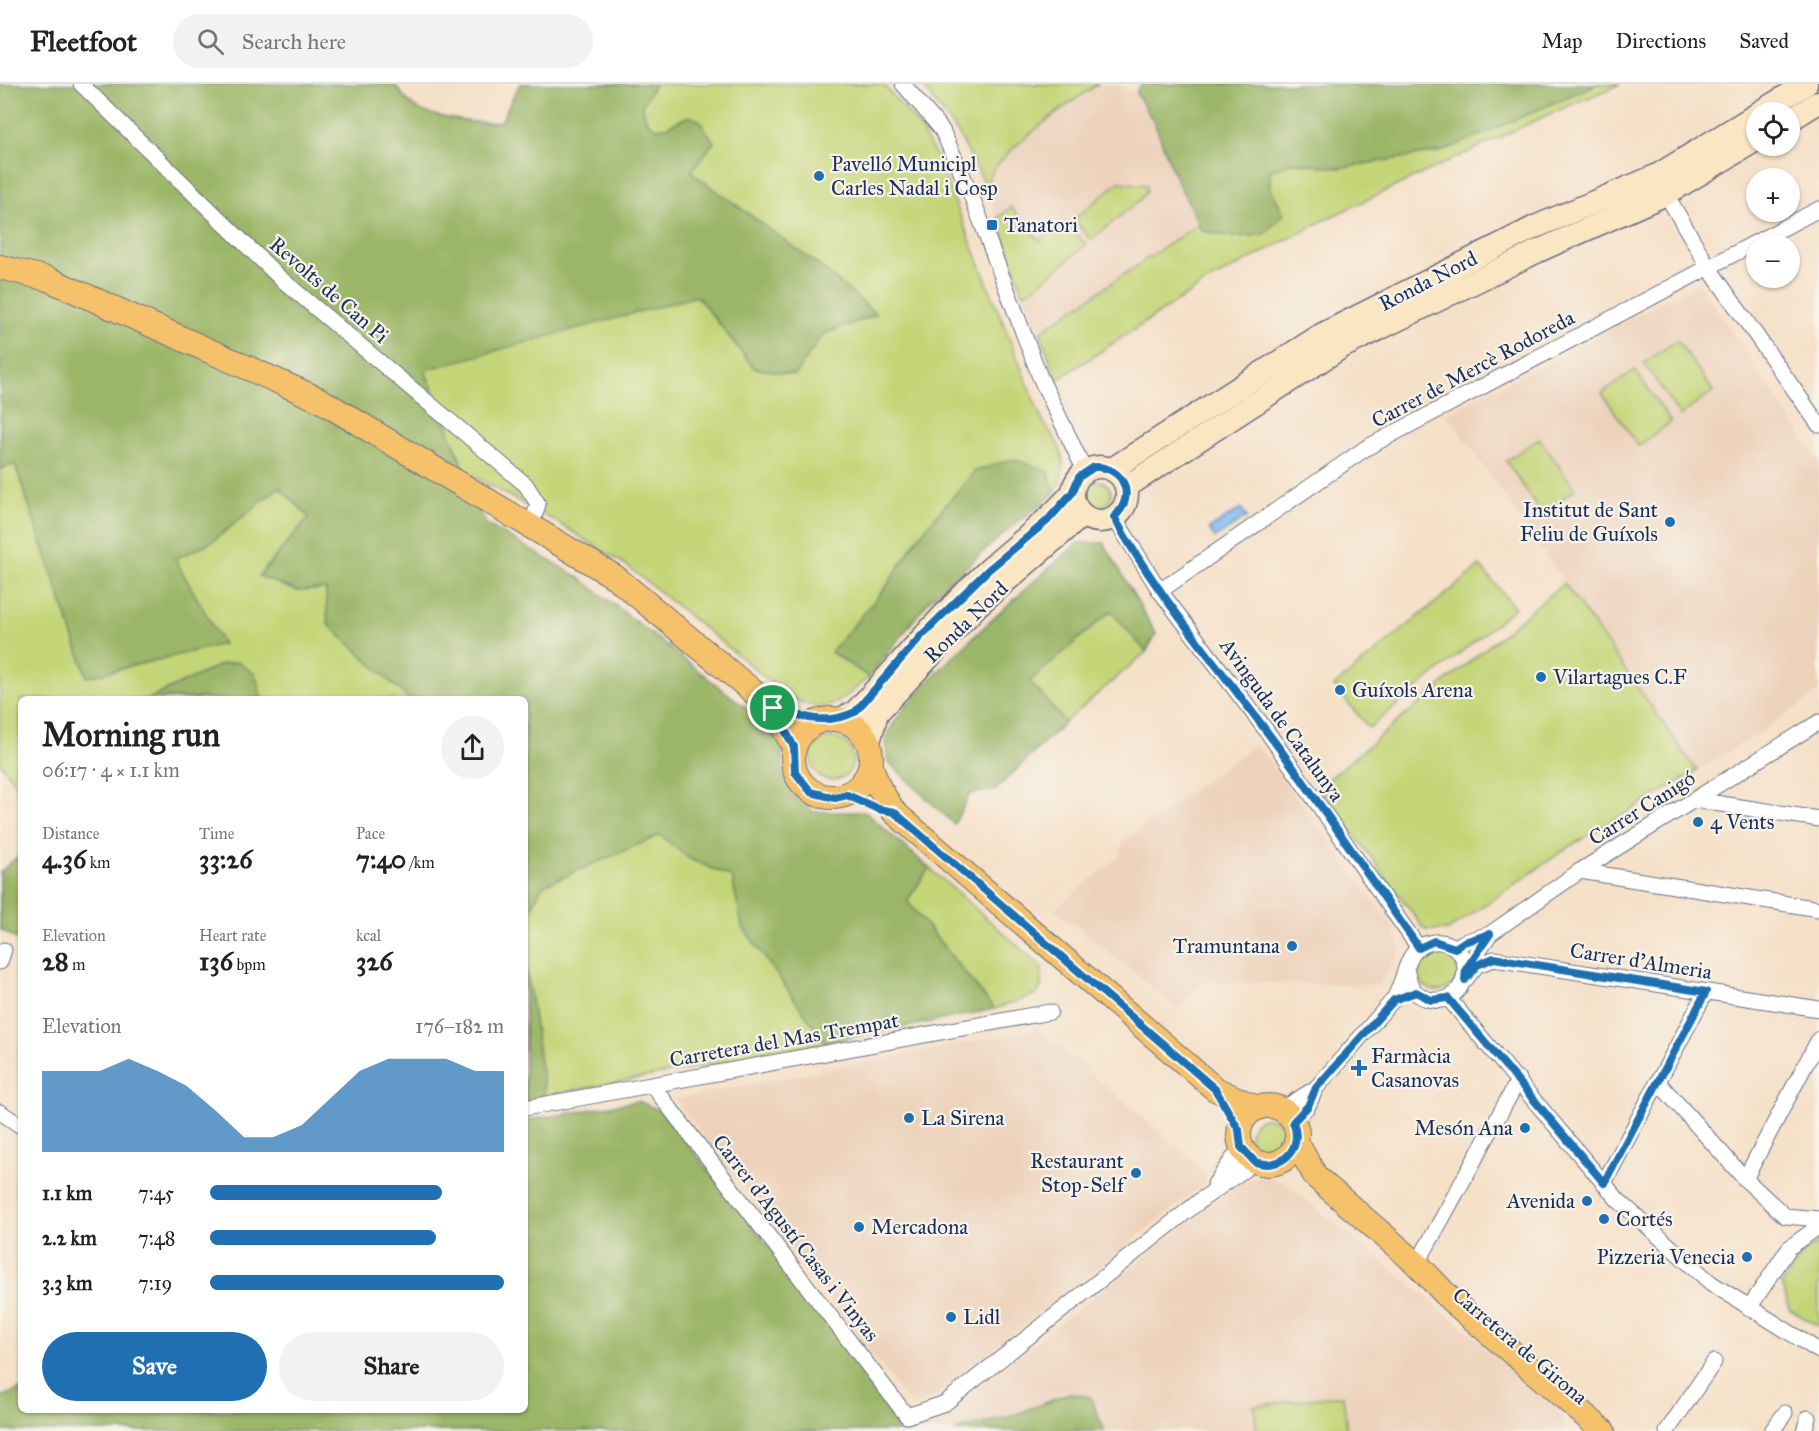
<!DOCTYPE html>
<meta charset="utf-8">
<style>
body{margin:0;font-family:"IM FELL Great Primer",serif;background:#f2f2f2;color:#222;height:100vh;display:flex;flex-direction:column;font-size:22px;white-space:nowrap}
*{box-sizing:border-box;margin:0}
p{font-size:20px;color:#767676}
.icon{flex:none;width:33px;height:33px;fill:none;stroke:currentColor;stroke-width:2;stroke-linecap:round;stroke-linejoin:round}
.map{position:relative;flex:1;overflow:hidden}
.side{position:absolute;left:18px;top:612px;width:510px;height:717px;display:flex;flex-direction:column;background:#fff;border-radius:9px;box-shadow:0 2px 4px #0004}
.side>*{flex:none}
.fabs{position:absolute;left:1746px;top:18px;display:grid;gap:12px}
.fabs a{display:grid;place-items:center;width:54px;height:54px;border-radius:50%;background:#fff;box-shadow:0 2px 4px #0004;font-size:30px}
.pin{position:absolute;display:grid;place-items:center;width:51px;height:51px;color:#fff;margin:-26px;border:3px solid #fff;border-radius:50%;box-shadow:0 2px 6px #0007}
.round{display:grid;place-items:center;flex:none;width:63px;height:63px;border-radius:32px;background:#f2f2f2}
.headline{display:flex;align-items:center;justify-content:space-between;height:102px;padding:0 24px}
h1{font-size:33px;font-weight:800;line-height:45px}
.metrics{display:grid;grid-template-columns:repeat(3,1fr);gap:9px;height:102px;padding:6px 24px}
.metrics div{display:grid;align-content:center}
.metrics b{font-size:26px;font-weight:800}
.metrics small{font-size:16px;font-weight:400}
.metrics p{font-size:16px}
.chart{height:168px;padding:12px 24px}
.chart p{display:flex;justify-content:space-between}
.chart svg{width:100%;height:108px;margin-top:6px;fill:#1f6fb2;opacity:.7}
.primary-button{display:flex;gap:12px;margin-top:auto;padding:12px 24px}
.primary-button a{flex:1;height:69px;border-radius:36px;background:#1f6fb2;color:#fff;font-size:24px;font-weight:800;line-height:69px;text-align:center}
.primary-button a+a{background:#f2f2f2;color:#222}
ul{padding:0 24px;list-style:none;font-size:20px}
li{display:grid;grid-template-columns:96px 72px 1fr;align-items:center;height:45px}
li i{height:15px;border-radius:8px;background:#1f6fb2}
header{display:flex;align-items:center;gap:36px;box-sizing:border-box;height:84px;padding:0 30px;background:#fff;border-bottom:2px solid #e0e0e0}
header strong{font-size:28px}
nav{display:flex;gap:33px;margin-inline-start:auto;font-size:21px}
.search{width:420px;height:54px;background:#f2f2f2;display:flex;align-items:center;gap:15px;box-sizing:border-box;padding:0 21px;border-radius:33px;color:#767676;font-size:22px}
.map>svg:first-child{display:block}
</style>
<header>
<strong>Fleetfoot</strong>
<div class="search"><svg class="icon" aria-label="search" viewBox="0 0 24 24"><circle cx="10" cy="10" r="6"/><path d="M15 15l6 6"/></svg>Search here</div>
<nav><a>Map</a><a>Directions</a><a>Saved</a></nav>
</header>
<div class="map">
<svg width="1819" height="1347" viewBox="0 0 1819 1347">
<rect width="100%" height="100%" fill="#f7f3e8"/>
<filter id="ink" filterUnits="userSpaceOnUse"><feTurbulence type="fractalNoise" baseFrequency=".0167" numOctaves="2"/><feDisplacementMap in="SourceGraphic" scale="12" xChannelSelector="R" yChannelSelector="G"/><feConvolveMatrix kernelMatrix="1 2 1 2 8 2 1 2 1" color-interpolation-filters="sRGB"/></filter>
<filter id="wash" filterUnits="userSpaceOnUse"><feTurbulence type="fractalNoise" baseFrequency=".008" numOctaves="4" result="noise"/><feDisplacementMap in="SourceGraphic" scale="24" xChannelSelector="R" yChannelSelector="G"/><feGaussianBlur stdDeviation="1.35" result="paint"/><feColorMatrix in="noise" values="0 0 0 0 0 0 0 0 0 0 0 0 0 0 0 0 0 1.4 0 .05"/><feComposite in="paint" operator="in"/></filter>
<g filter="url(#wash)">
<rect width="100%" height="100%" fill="#f5e0c8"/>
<!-- built -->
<g fill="#edd2bb">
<polygon points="1099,0 1116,0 1136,9 1155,40 1173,88 1198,140 1040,248 1021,205 987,104 990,90 1003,75 1081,10"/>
<polygon points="1699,199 1819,378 1819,607 1767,644 1697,687 1447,330"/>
<polygon points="1256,660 1393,842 1401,867 1378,901 1204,898 1179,925 1055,825 1120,772 1123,758"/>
<polygon points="1038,945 1208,1089 1203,1101 935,1312 912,1322 675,1015"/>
<polygon points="1268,1092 1286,1100 1553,1316 1566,1347 1105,1347 1090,1313 1070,1309 1009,1333 954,1347 916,1347 933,1338 1245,1095"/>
</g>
<!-- green -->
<g fill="#c4d577" stroke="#70826a" stroke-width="1.5">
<path d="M655,0h228l36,42 19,34 104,260c20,28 29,42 13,73l-7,-22 -129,65 -33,51 -55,65 38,25c-33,27 -41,42 -83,17l-160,-129 -69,-43 -92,-50 -41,-103 273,-73 57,72 41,7 28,-41 53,-19 -55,-48 -130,-95 23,-30 -25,-26 -23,11 -11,1 -9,-8 -4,-15z"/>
<path d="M921,0h178c-22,12 -98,69 -108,90 -2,4 -3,10 -4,14l-28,-53z"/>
<polygon points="1597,0 1621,0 1547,31 1328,134 1205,199 1057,296 1040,248 1198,140 1202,147 1284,130 1270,103 1269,87 1293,78 1339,84 1443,67"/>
<polygon points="1119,98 1147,101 1147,106 1142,114 1091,156 1074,135"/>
<polygon points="1011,123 1040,157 1060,140 1063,145 1068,140 1086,161 1031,206 1023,209 997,135"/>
<polygon points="1677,256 1713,307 1680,332 1644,279"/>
<polygon points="1635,286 1671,338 1638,362 1602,309"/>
<polygon points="1539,354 1575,405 1542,430 1506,377"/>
<polygon points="15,380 87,593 222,559 174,475 213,457 279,403 309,433 259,492 297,507 326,505 328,540 409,615 21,615 21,707 0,679 0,385"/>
<circle cx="1098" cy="410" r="13"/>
<polygon points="1104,459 1156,550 1146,568 1065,638 995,706 1008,638 1029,597 1080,553"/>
<polygon points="1480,482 1515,524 1369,644 1334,602"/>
<polygon points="1564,499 1697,687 1569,763 1448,846 1425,846 1319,703"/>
<circle cx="832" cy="675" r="21"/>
<polygon points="660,751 690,775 732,793 742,842 826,959 545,1012 525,875 525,839 542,802"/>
<polygon points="929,784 1042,883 1041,902 1037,910 994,925 907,817"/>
<circle cx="1438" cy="887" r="20"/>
<circle cx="1267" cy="1051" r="17"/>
<polygon points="1819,1157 1819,1243 1789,1225 1782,1200 1804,1169"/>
<polygon points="1343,1311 1347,1347 1257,1347 1254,1322"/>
</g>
<!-- forest -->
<g fill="#9bb668" stroke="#5b7263" stroke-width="1.5">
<path d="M0,0h395c5,8 11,16 18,22 16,11 70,20 88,15l19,-37h135l-13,21 4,15 9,8 11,-1 23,-11 10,4 15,22 -23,30 130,95 55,47 -53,20 -28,41 -41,-7 -57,-72 -272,74 61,154 94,54 202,158 1,41 30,35h52l64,56 -22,33 87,108 -168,34 -84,-117 -10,-49 -42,-18 -30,-24 -118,51 -17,37v-224h-116l-81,-75 -2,-35 -29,2 -38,-15 50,-59 -30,-30 -66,54 -38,18 48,85 -136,33 -72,-213 -15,5z"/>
<polygon points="1141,0 1597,0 1443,67 1339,84 1293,78 1270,87 1270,103 1284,130 1263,151 1233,153 1202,147 1173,88 1155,40 1136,9"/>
<polygon points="1013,375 1048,387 1055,409 1002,451 931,514 869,593 831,568 886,503 919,452 975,387"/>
<path d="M1078,459h26l52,91 -10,18 -35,-41 -81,70 35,41 -70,68 -25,4 -16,30 -66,-62c0,-7 -3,-17 -2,-23 8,-38 156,-164 192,-196z"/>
<polygon points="238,578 255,590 262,615 150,614 222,580"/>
<polygon points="21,770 21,858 0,845 0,788"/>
<polygon points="525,875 545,1012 525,1018"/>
<polygon points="638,1017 659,1026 676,1045 914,1347 0,1347 0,1313 21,1305 21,1326 525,1326 525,1037"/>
<polygon points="1070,1309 1090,1313 1105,1347 954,1347 1009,1333"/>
</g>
<!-- water -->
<polygon fill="#7bb6ed" stroke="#4b72a6" stroke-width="1.5" points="1241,424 1247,433 1215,454 1209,445"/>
</g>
<g filter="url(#ink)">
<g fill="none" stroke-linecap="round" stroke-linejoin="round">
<defs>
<g id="street">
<polyline points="81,0 280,194 526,401 538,420 531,443"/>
<polyline points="903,0 942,46 970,108 1040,293 1085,387"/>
<polyline points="1666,110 1709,184 1819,341"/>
<polyline points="1114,433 1160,507 1266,646 1419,864"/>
<polyline points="1160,507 1366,364 1819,125"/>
<polyline points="1695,716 1819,735"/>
<polyline points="1580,787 1819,825"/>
<polyline points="1455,864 1464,858 1490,850 1580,787 1819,638"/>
<polyline points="0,878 4,866"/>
<polyline points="1466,885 1490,850"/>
<polyline points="1465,896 1477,881 1494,875 1819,925"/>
<polyline points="1448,914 1618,1116 1711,1199 1819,1267"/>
<polyline points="1658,998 1745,1095 1785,1132 1819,1135"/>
<polyline points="652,1001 907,1332 945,1319 1201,1116 1255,1078"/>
<polyline points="525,1024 1050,928"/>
<path d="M1281,1026l35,-22 77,-88c10,-15 12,-39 23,-50 7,-6 16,-9 25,-8 40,6 26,68 -13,57 -13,-3 -19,-14 -21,-27"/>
<polyline points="0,1028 21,1042"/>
<polyline points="1293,1038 1308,1022 1316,1004"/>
<polyline points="1745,1095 1819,955"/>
<polyline points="1604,1099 1706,908"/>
<polyline points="1215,1100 1241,1063"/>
<polyline points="1417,1180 1519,995"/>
<polyline points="1749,1224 1789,1164 1819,1142"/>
<polyline points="1667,1347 1714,1278"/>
<polyline points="1772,1347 1785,1329"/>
<polyline points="1804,1347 1808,1334"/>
</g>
<g id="secondary">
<polyline points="1760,28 1806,0"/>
<polyline points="1790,36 1819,18"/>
<circle cx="1100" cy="410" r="27"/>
<polyline points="1112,385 1321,251 1535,143 1658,91 1756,31"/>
<polyline points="1126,403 1342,263 1538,167 1666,110 1756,56"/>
<path d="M840,635l15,-7c44,-47 85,-97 132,-141 29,-26 59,-48 85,-78"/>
<polyline points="869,658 877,629 978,521 1083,431"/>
</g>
<g id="primary">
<polyline points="0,183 48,195 320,316 615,493 773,624 794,663"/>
<circle cx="832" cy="674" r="39"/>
<polyline points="871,683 879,704 894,728 1215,1005 1257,1024"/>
<circle cx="1268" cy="1051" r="29"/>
<polyline points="1296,1058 1316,1093 1417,1180 1451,1216 1603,1347"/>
</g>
</defs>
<!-- street casing -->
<use href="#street" stroke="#676d83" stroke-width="17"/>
<!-- secondary casing -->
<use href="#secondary" stroke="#676d83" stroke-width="25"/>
<!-- primary casing -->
<use href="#primary" stroke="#676d83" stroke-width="26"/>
<!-- street -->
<use href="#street" stroke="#fff" stroke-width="15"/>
<!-- secondary -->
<use href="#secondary" stroke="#fbe6c4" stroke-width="22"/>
<!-- primary -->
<use href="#primary" stroke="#f5c16b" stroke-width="24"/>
</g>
</g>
<g fill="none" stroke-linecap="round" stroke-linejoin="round" filter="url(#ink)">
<defs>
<path id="route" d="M1094,383c30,-1 43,30 20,50 41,76 99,142 150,211 54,71 103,146 155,220l15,-7 21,7 9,-6 26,-8 -24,35 -1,11 12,-15 17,-7 212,34 -102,191 -156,-185 -17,2 -15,-8 -22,8 -78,88 -8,18 -15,16c11,26 -11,49 -38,40l-14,-15 -2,-17 -24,-41 -321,-277 -16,-3 -31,-14 -12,3 -24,-6 -16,-20 -1,-25 -21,-39c29,9 53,18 82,4l66,-76 67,-66 59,-49 25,-28 7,-16z"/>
</defs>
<!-- route casing -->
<use href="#route" stroke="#fff" stroke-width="12"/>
<!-- route -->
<use href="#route" stroke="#1f6fb2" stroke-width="8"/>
</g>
<!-- markers -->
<g fill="#1f6fb2" stroke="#f7f3e8" stroke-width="2">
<circle cx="819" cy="92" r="6"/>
<rect x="986" y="135" width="12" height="12" rx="3"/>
<circle cx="1670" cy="438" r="6"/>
<circle cx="1541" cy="593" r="6"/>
<circle cx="1340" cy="606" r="6"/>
<circle cx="1698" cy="738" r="6"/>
<circle cx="1292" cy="862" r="6"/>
<path d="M1356 975h6v6h6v6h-6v6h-6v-6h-6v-6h6z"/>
<circle cx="909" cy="1034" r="6"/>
<circle cx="1525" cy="1044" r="6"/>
<circle cx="1136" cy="1089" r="6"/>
<circle cx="1587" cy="1117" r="6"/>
<circle cx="1604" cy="1135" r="6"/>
<circle cx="859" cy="1143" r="6"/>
<circle cx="1747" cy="1173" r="6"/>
<circle cx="951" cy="1233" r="6"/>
</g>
<g text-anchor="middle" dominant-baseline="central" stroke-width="4.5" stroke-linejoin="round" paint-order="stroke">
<!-- poi labels -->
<g font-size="21" fill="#1b2f5e" stroke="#f7f3e8" text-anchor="start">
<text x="831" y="80">Pavelló Municipl<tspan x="831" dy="24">Carles Nadal i Cosp</tspan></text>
<text x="1004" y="141">Tanatori</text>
<text x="1658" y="426" text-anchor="end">Institut de Sant<tspan x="1658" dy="24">Feliu de Guíxols</tspan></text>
<text x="1553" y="593">Vilartagues C.F</text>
<text x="1352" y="606">Guíxols Arena</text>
<text x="1710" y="738">4 Vents</text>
<text x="1280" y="862" text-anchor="end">Tramuntana</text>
<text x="1371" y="972">Farmàcia<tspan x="1371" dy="24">Casanovas</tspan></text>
<text x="921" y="1034">La Sirena</text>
<text x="1513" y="1044" text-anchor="end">Mesón Ana</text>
<text x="1124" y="1077" text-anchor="end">Restaurant<tspan x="1124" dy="24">Stop-Self</tspan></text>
<text x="1575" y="1117" text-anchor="end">Avenida</text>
<text x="1616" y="1135">Cortés</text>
<text x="871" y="1143">Mercadona</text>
<text x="1735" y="1173" text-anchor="end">Pizzeria Venecia</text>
<text x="963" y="1233">Lidl</text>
</g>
<!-- street labels -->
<g font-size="21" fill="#1b2f5e" stroke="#f7f3e8">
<text transform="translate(1428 197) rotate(-27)">Ronda Nord</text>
<text transform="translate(329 206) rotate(41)">Revolts de Can Pi</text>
<text transform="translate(1473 285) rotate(-28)">Carrer de Mercè Rodoreda</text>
<text transform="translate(966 538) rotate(-44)">Ronda Nord</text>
<text transform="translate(1282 636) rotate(54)">Avinguda de Catalunya</text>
<text transform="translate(1642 724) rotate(-32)">Carrer Canigó</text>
<text transform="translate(1641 877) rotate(9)">Carrer d'Almeria</text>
<text transform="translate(784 956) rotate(-10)">Carretera del Mas Trempat</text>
<text transform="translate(796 1154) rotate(52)">Carrer d'Agustí Casas i Vinyas</text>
<text transform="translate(1520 1262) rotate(40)">Carretera de Girona</text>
</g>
</g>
</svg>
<div class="fabs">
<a><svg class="icon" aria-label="locate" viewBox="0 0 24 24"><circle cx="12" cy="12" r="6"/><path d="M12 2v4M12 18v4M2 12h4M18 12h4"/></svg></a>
<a>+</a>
<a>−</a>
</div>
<div class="pin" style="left:773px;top:624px;background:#1e9e55"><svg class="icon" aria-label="arrive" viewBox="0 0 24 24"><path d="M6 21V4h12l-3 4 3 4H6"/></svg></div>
<section class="side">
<div class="headline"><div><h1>Morning run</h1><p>06:17 · 4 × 1.1 km</p></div><a class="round"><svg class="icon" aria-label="share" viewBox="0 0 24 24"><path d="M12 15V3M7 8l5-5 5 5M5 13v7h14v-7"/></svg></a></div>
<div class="metrics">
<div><p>Distance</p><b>4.36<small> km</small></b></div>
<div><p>Time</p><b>33:26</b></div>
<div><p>Pace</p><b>7:40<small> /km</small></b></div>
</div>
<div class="metrics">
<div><p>Elevation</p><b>28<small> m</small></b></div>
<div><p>Heart rate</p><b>136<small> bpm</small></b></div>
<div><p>kcal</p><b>326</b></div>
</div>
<div class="chart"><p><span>Elevation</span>176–182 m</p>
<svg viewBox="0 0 160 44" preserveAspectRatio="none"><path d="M0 44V11L10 11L20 11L30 6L40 11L50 17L60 27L70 38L80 38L90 33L100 22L110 11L120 6L130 6L140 6L150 11L160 11V44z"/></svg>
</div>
<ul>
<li><b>1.1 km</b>7:45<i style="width:79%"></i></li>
<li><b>2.2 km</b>7:48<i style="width:77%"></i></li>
<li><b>3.3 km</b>7:19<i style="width:100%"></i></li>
</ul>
<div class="primary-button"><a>Save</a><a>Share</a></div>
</section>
</div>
